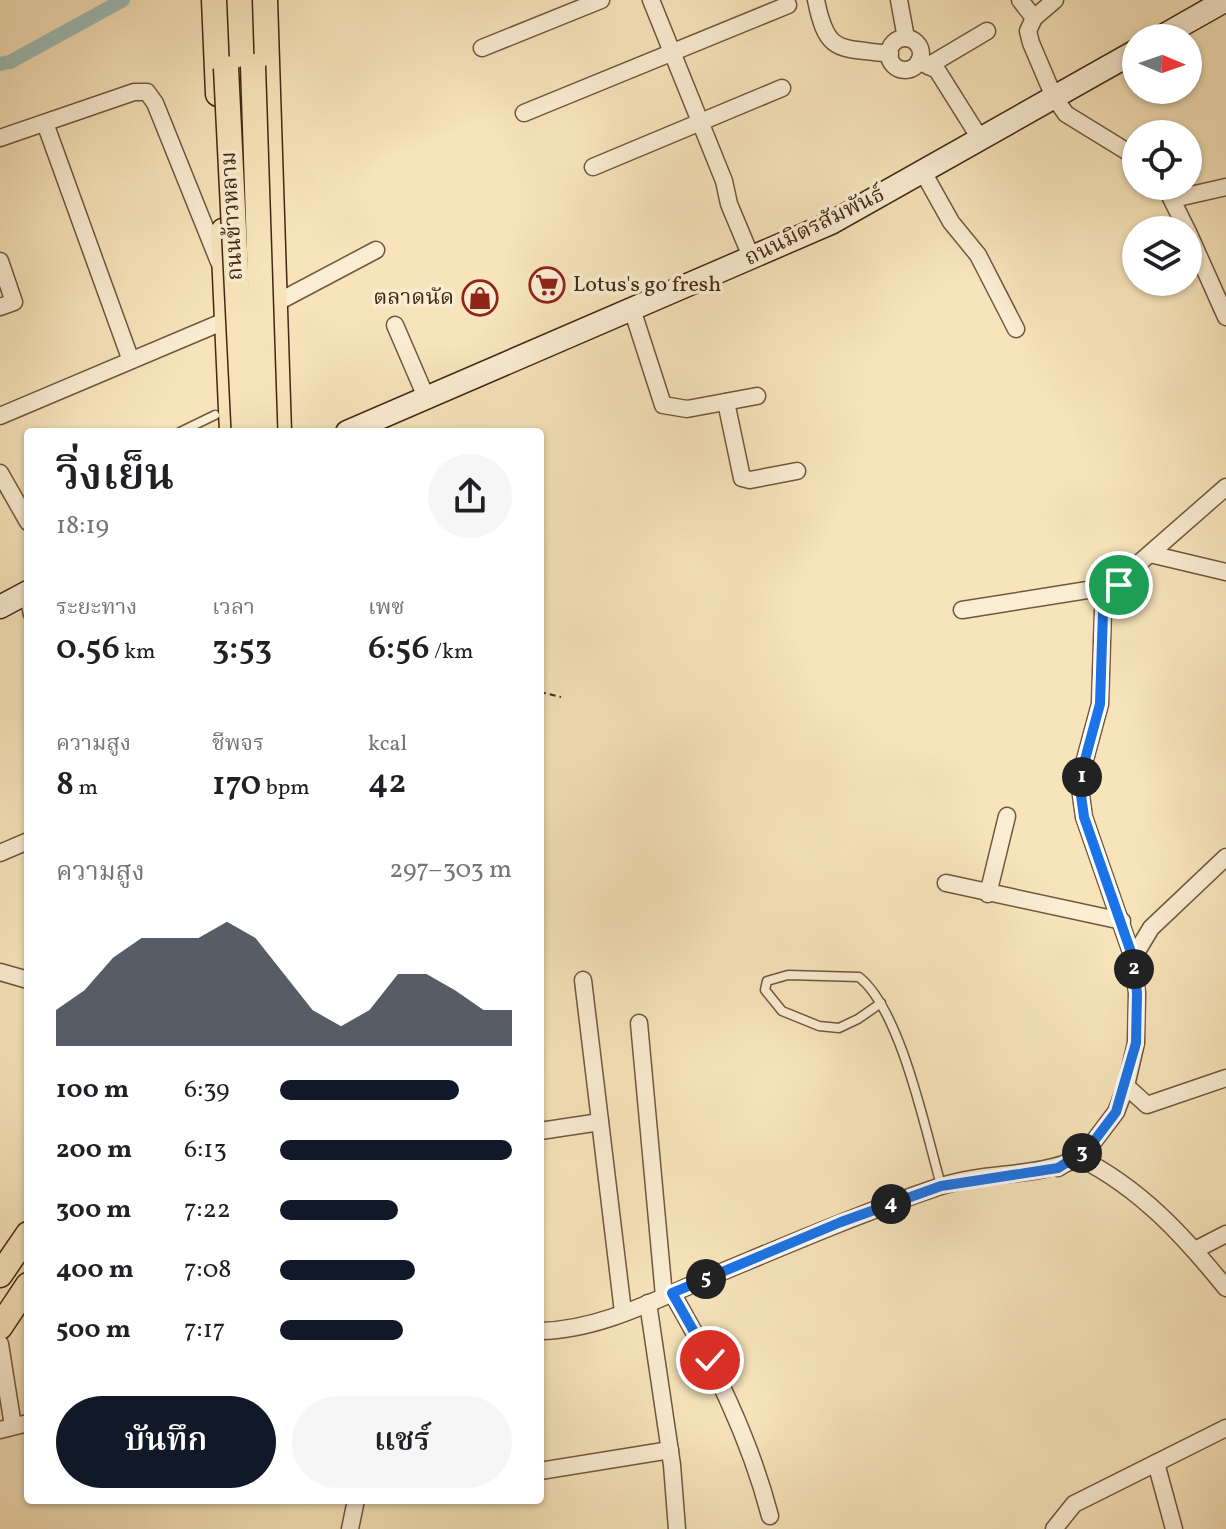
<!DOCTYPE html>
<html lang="th">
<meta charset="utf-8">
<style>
body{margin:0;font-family:Vollkorn,"Noto Serif Thai",serif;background:#f6f6f6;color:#202124;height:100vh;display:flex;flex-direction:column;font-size:30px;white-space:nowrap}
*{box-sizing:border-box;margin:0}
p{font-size:26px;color:#757577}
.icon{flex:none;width:44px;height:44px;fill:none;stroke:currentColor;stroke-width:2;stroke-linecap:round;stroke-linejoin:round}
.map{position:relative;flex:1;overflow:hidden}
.sheet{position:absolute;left:24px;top:428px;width:520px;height:1076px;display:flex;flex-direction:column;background:#fff;border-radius:8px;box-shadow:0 2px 6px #0004}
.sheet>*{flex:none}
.needle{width:52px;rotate:92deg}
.tools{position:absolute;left:1122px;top:24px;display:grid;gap:16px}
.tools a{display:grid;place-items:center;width:80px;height:80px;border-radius:50%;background:#fff;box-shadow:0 2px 6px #0004;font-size:40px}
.pin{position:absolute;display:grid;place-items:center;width:68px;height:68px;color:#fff;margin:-34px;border:4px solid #fff;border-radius:50%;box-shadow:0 2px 8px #0007}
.km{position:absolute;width:40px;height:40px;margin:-20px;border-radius:50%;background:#222;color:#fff;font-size:22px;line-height:40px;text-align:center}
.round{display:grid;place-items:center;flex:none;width:84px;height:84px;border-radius:42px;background:#f6f6f6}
.head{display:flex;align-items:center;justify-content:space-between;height:136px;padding:0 32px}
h1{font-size:44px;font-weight:600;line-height:60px}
.metrics{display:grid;grid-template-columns:repeat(3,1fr);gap:12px;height:136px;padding:8px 32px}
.metrics div{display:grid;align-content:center}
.metrics b{font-size:34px;font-weight:600}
.metrics small{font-size:22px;font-weight:400}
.metrics p{font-size:22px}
.chart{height:224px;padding:16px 32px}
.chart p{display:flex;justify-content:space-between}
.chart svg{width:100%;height:144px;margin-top:8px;fill:#111827;opacity:.7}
.button{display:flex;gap:16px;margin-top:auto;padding:16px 32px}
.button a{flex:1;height:92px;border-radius:48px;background:#111827;color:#fff;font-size:32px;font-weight:600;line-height:92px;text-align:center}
.button a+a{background:#f6f6f6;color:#202124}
ul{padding:0 32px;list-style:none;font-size:26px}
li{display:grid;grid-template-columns:128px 96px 1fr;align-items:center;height:60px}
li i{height:20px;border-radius:10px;background:#111827}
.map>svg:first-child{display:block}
</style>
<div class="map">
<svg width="1226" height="1529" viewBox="0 0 1226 1529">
<rect width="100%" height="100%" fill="#f7e4ba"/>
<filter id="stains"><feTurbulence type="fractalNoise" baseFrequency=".0025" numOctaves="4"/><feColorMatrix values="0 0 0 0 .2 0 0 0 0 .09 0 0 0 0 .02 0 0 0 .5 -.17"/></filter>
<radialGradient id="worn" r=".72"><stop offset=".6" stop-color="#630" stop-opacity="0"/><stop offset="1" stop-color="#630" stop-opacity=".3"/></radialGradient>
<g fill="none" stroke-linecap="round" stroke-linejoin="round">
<!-- canal -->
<polyline stroke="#9fbdb8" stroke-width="14" points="0,64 10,62 123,0"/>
<defs>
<g id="lane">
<polyline points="180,432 215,415"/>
<polyline points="24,596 28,615"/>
<path d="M881,1003l-23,16 -19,9 -20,-2 -37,-15 -17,-21 2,-9 21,-6 71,2c42,33 67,156 82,208"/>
</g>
<g id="street">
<polyline points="651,0 724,181 729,204 752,259"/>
<path d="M816,0c11,55 23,47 74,54"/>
<polyline points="899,0 906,38"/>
<polyline points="1020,0 1034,18 1028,31 1031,43 1054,97 1066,114 1136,157"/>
<polyline points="1034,18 1055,0"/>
<circle cx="905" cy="54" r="16"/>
<polyline points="482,48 601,0"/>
<polyline points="919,61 937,70 981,140"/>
<polyline points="928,66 987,31"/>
<polyline points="524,113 788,5"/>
<polyline points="45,123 130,358"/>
<polyline points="0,138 134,92 147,92 155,103 219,262"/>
<polyline points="593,167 782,88"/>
<polyline points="923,172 951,222 978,255 1016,329"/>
<polyline points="1165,186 1187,230"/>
<polyline points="1173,199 1226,187"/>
<polyline points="1188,232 1226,317"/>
<polyline points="0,261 14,302 0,307"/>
<polyline points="274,304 376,250"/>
<polyline points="632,309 663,405 687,409 757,396"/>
<polyline points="395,325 426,397"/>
<polyline points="726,402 742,478 750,480 797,471"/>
<polyline points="0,416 227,320"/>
<polyline points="0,473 28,522"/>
<polyline points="1150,554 1226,572"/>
<polyline points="962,610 1119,585"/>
<polyline points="0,853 28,841"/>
<polyline points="946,883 1122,921"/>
<polyline points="988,894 1007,816"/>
<polyline points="1133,958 1151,928 1226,857"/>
<polyline points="0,972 28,980"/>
<polyline points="583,980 623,1312"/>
<polyline points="639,1023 664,1296"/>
<polyline points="1126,1086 1147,1105 1226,1078"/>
<polyline points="540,1131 600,1122"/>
<polyline points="1058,1168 1088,1149 1116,1112 1126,1086 1136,1043 1137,993 1133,958 1084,817 1080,788 1083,767 1100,704 1103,611 1130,571 1226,487"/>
<polyline points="1195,1250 1226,1234"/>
<path d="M672,1293c41,71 77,143 98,223"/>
<polyline points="648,1303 672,1465 677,1529"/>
<path d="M540,1331c60,-1 117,-32 172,-55 75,-31 149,-63 226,-89 47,-16 97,-9 142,-29 61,31 104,78 146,130"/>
<polyline points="0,1344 13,1426"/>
<polyline points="0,1430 28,1423"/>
<polyline points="1156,1463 1174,1529"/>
<polyline points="540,1471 670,1450"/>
<polyline points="350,1529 356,1500"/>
<polyline points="1054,1529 1074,1504 1226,1428"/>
</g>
<g id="secondary">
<polyline points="1159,38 1226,0"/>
<polyline points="347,432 831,223 1136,51"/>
<polyline points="0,607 28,592"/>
</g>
<g id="primary">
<polyline points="214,0 218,94"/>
<polyline points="265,0 279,432"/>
<polyline points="223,231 232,432"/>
<polyline points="0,1275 28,1234"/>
<polyline points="0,1327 28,1285"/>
</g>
</defs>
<!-- lane casing -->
<use href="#lane" stroke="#72563d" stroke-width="11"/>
<!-- street casing -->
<use href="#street" stroke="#72563d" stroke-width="19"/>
<!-- secondary casing -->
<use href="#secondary" stroke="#452713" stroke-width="25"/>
<!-- primary casing -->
<use href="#primary" stroke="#452713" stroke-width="27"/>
<!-- path -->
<polyline stroke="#452713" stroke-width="2" stroke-dasharray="6 4" stroke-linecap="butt" points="540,692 561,697"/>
<!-- lane -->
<use href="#lane" stroke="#faedd2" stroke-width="8"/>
<!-- street -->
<use href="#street" stroke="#faedd2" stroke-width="16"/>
<!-- secondary -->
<use href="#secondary" stroke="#faedd2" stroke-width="22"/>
<!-- primary -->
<use href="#primary" stroke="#f7e4ba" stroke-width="24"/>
<defs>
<g id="primary-bridge">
<polyline points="253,66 265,432"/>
<polyline points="226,68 244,432"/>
</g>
</defs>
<!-- primary-bridge casing -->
<use href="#primary-bridge" stroke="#452713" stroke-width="27" stroke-linecap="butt"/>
<!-- primary-bridge -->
<use href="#primary-bridge" stroke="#f7e4ba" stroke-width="24"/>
</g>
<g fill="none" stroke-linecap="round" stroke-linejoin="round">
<defs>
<polyline id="route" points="710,1360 672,1293 841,1222 941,1186 1058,1168 1088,1149 1116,1112 1136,1043 1137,993 1133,958 1084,817 1080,788 1083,767 1100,704 1103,611 1119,585"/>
</defs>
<!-- route casing -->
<use href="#route" stroke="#fff" stroke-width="16"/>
<!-- route -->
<use href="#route" stroke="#1a73e8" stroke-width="10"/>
</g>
<!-- icons -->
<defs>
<symbol id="supermarket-ring" viewBox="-11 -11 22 22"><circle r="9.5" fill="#faedd2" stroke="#8f2418" stroke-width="1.5"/><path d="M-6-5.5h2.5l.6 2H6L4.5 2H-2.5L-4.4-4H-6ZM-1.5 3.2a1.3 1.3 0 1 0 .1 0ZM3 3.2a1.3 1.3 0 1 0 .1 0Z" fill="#8f2418"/></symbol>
<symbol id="shop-ring" viewBox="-11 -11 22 22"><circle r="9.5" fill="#faedd2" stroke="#8f2418" stroke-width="1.5"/><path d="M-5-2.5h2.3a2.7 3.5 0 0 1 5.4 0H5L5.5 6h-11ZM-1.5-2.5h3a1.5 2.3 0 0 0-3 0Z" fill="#8f2418"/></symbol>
</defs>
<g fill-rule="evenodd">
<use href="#supermarket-ring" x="527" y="265" width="40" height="40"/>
<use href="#shop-ring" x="460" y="278" width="40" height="40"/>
</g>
<g text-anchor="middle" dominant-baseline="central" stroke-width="7" stroke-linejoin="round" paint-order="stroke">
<!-- street labels -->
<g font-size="22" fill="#452713" stroke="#faedd2">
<text transform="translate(233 216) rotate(-93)">ถนนข้าวหลาม</text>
<text transform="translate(815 227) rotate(-26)">ถนนมิตรสัมพันธ์</text>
</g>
<!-- poi labels -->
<g font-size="22" fill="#452713" stroke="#faedd2" text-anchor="start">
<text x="573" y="285">Lotus's go fresh</text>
<text x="454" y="298" text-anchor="end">ตลาดนัด</text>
</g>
</g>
<rect width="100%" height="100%" filter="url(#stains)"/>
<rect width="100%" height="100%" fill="url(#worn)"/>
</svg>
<div class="tools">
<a><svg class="needle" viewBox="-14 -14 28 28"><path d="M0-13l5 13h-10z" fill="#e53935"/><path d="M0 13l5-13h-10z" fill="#757577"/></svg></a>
<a><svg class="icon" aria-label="locate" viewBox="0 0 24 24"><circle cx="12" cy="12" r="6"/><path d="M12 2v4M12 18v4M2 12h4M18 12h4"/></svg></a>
<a><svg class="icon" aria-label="layers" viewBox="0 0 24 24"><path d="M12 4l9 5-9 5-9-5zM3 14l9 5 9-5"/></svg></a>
</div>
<div class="pin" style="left:1119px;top:585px;background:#1e9e55"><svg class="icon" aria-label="arrive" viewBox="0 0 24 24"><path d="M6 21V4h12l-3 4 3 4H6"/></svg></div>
<div class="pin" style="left:710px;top:1360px;background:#d93025"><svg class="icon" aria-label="check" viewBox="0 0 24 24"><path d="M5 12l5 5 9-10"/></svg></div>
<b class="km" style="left:1082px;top:777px">1</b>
<b class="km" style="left:1134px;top:969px">2</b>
<b class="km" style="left:1082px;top:1153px">3</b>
<b class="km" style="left:891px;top:1204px">4</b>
<b class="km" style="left:706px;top:1279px">5</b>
<section class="sheet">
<div class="head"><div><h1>วิ่งเย็น</h1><p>18:19</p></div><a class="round"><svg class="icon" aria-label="share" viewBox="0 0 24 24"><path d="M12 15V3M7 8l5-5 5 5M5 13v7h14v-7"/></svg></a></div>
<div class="metrics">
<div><p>ระยะทาง</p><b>0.56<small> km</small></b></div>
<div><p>เวลา</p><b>3:53</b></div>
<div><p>เพซ</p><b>6:56<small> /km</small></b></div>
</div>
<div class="metrics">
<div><p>ความสูง</p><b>8<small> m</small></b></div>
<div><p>ชีพจร</p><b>170<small> bpm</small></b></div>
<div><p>kcal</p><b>42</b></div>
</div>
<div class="chart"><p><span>ความสูง</span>297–303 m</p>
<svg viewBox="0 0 160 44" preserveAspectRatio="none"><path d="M0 44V33L10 27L20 17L30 11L40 11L50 11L60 6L70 11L80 22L90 33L100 38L110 33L120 22L130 22L140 27L150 33L160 33V44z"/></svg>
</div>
<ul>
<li><b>100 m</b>6:39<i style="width:77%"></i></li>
<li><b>200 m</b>6:13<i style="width:100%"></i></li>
<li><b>300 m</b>7:22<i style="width:51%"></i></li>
<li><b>400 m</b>7:08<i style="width:58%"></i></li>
<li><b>500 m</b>7:17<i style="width:53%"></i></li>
</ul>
<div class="button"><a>บันทึก</a><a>แชร์</a></div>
</section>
</div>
